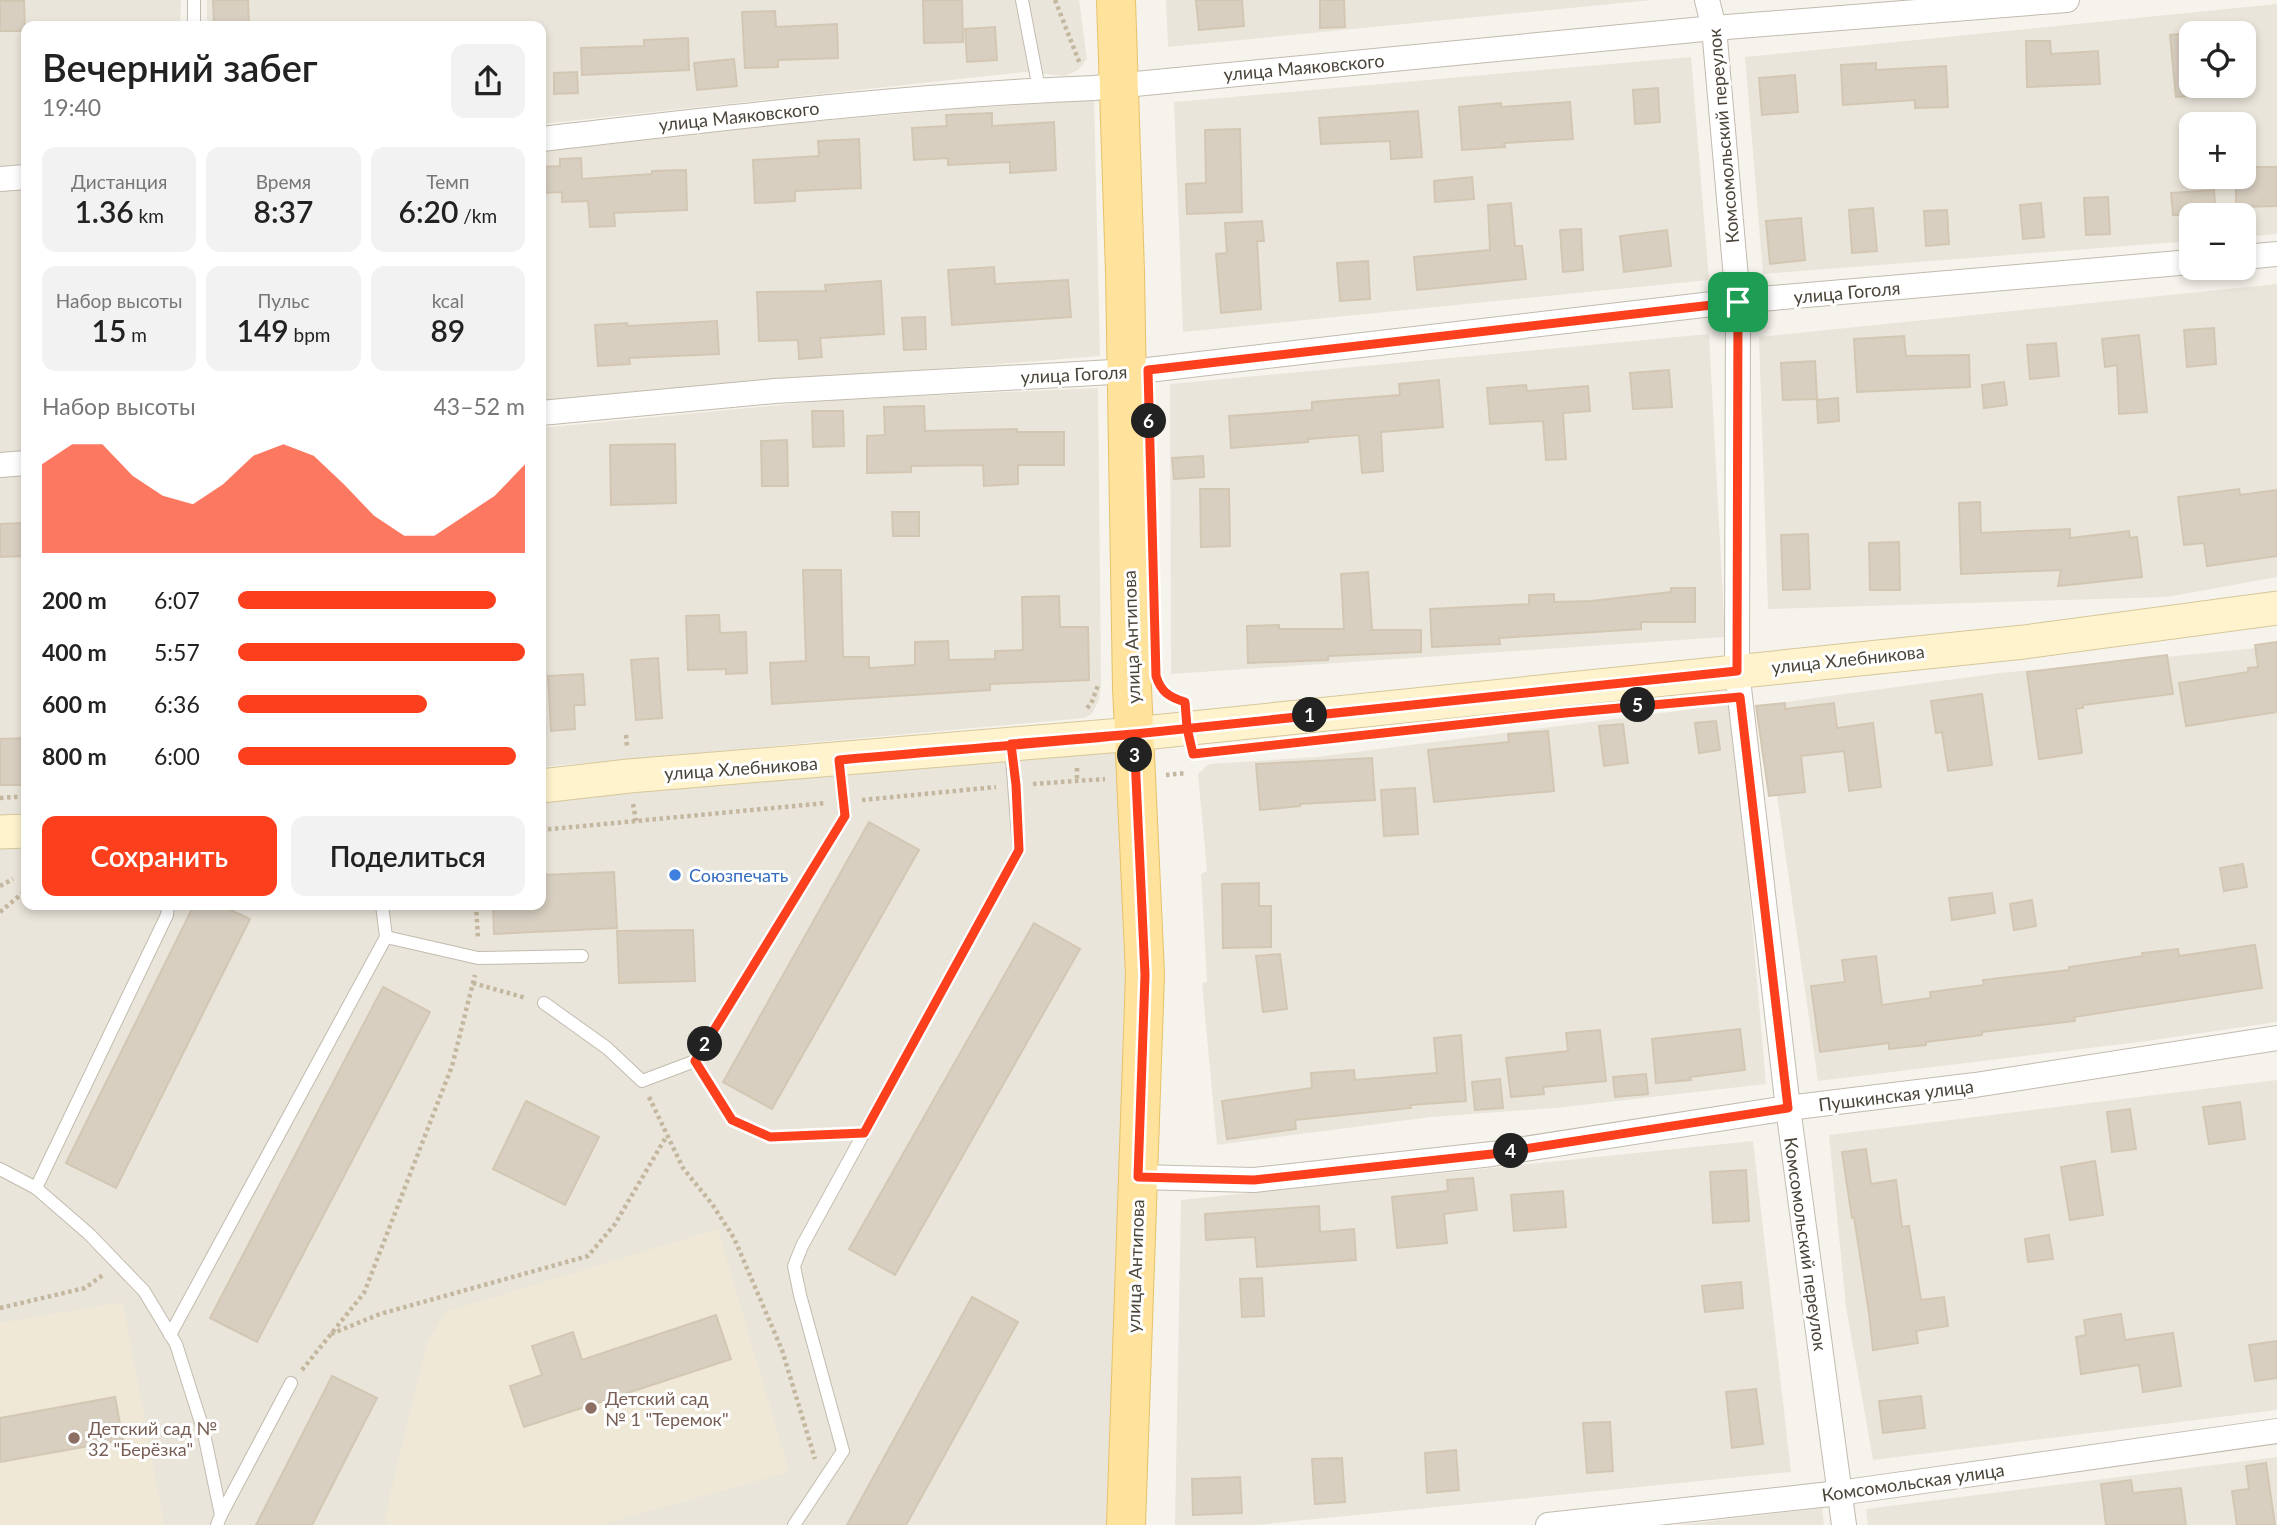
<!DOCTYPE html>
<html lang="ru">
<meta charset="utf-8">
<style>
body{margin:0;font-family:Lato,sans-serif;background:#f2f2f2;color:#222;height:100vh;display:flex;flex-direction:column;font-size:26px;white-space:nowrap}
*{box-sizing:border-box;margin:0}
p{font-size:23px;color:#767676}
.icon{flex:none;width:38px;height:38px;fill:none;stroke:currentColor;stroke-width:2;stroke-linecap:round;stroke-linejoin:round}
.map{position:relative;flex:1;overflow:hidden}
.panel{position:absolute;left:21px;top:21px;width:525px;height:889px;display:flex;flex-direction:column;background:#fff;border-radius:14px;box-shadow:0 4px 10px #0003}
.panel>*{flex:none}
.buttons{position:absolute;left:2179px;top:21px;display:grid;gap:14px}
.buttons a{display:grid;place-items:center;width:77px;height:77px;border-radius:14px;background:#fff;box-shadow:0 4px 10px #0003;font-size:35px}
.pin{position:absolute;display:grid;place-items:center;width:60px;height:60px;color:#fff;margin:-30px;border-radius:14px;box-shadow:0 4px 10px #0006}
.km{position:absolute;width:35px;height:35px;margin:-18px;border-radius:50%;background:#222;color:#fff;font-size:19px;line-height:35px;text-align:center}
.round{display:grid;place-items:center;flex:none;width:74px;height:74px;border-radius:14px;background:#f2f2f2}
.headline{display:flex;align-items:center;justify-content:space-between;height:119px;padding:0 21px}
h1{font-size:38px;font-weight:600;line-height:52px}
.stats{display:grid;grid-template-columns:repeat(3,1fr);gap:10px;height:119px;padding:7px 21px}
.stats div{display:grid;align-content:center;border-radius:14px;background:#f2f2f2;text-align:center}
.stats b{font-size:30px;font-weight:600}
.stats small{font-size:19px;font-weight:400}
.stats p{font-size:19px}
.chart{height:196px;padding:14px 21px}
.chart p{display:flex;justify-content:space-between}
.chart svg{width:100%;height:126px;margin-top:7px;fill:#fc3f1d;opacity:.7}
.primary-button{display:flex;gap:14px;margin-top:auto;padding:14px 21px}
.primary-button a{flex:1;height:80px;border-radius:14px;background:#fc3f1d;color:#fff;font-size:28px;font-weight:600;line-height:80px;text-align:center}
.primary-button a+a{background:#f2f2f2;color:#222}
ul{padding:0 21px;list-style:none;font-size:23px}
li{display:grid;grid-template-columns:112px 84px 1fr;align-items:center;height:52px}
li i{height:18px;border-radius:9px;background:#fc3f1d}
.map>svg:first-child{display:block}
</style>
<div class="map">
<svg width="2277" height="1525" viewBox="0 0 2277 1525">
<rect width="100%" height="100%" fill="#f6f3ec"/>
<!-- residential -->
<g fill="#eae5da" fill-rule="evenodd">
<polygon points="0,0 181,0 180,26 26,26 26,170 0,172"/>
<polygon points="207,0 1079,0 1087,59 1078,70 1065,76 1024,72 541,124 541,26 207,26"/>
<polygon points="1166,0 1653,0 1168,47"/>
<path d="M2277,4v230l-33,3v-22h-53v26l-428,33 -18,-217zM2191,33h53v53h-53zM2191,124h53v53h-53z"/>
<polygon points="1691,57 1709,280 1183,332 1174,102"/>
<polygon points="1094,100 1100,356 541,401 541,146 957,109"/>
<polygon points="26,188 26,454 0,456 0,191"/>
<polygon points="2277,284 2277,577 2167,597 1768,609 1759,337"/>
<polygon points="1709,334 1725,637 1171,674 1170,384"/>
<polygon points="1098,388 1101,684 1099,700 1092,714 1084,718 541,767 541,428 832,400"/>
<polygon points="26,472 26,813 0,815 0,475"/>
<polygon points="2277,646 2277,1022 2147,1041 1818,1081 1764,705 2000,673"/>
<polygon points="1733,704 1766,1084 1555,1108 1431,1117 1217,1145 1202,983 1207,982 1201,874 1207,871 1198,774 1209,764 1316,757"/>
<polygon points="1134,734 1126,1525 0,1525 0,832 26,831 26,905 541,905 541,786"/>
<polygon points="2277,1080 2277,1410 1873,1460 1846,1307 1829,1135"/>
<polygon points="1753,1141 1791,1472 1256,1525 1175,1525 1181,1200"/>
<polygon points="2277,1457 2277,1525 1868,1525 1866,1509"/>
<polygon points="1822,1508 1824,1525 1677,1525"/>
</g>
<!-- education -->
<g fill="#efe8d6">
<polygon points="718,1229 789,1472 600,1525 390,1525 384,1521 427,1343 445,1312"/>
<polygon points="123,1302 164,1525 0,1525 0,1323"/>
</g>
<!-- building -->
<g fill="#d8cfc1" stroke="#d3c7b4" stroke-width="2">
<polygon points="213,0 248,0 249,26 214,26"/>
<polygon points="923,0 962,0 963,42 924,43"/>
<polygon points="1196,0 1242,0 1244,26 1199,30"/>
<polygon points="1320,0 1344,0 1345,27 1320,28"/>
<polygon points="0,1 24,1 25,31 0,31"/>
<polygon points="775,11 776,27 837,24 838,58 778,60 778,67 745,68 742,12"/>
<polygon points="995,27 997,60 967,62 965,29"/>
<polygon points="2191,33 2191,96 2176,97 2170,35"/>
<polygon points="688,38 689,70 582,75 581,48 644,46 644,40"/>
<polygon points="2026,41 2050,41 2051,54 2098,51 2100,84 2027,87"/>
<polygon points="734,59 737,86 697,90 694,63"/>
<polygon points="1876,63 1876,70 1946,66 1948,107 1915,108 1915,100 1843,105 1841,65"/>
<polygon points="577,72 578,93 554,94 554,73"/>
<polygon points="1795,75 1798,112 1762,115 1759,78"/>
<polygon points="1658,88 1660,122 1635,124 1633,90"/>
<polygon points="1570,102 1573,139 1504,143 1505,147 1462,150 1459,107 1501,103 1501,107"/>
<polygon points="1418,111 1422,157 1391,159 1390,141 1321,144 1319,118"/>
<polygon points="992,113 992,126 1054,122 1056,170 1010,173 1010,162 948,165 948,158 914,160 912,128 947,126 946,115"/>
<polygon points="1240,129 1242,212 1187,214 1186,184 1206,183 1205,130"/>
<polygon points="859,139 861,188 795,191 795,201 755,203 753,160 819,156 818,141"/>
<polygon points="581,158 582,179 652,174 652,171 686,170 687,210 614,213 615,226 590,227 588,201 562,202 562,192 541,193 541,167 560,166 560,159"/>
<polygon points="2244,167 2277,167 2277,206 2236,207 2236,177 2244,177"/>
<polygon points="1472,177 1474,199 1435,202 1434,181"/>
<polygon points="2214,190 2216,215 2173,215 2171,193"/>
<polygon points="2108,197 2110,234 2086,235 2084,198"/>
<polygon points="1511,203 1515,246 1522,246 1526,279 1417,290 1414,257 1490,250 1488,205"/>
<polygon points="2041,203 2044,237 2023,239 2020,205"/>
<polygon points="1873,208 1877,251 1852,253 1849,210"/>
<polygon points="1947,210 1949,244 1926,246 1924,211"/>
<polygon points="1801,218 1805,260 1770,264 1766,221"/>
<polygon points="1262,221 1264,241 1257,241 1261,309 1221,313 1216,254 1227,253 1225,223"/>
<polygon points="1581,229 1583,270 1563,272 1560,230"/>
<polygon points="1667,230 1671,266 1624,272 1620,236"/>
<polygon points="1368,261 1370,299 1340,301 1337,263"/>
<polygon points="994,267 995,284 1068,280 1071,317 952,325 948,270"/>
<polygon points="881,281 884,334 820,338 822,357 799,359 798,340 759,341 757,292 826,291 825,285"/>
<polygon points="925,317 926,349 904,350 902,318"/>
<polygon points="717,321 719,354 629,358 630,364 598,366 595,325 627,323 628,326"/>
<polygon points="2214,328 2216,364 2187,367 2184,330"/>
<polygon points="2139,335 2147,412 2119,414 2117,365 2105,367 2102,339"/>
<polygon points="1904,336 1906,356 1969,355 1970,387 1857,392 1854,339"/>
<polygon points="2056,343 2059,376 2030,379 2027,345"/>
<polygon points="1815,361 1817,399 1783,400 1781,363"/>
<polygon points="1669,370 1672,407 1633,409 1630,373"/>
<polygon points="1439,380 1443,427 1381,432 1383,471 1362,473 1359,435 1308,439 1308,442 1231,448 1229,416 1312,410 1312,402 1400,395 1399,384"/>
<polygon points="2004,382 2007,405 1984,408 1982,385"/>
<polygon points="1526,385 1527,391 1588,386 1590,411 1563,413 1566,459 1546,460 1543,421 1490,424 1487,388"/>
<polygon points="1838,398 1839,421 1818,423 1817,400"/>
<polygon points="924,406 925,431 1017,429 1017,432 1064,432 1064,465 1018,465 1018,484 984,486 983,465 911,466 911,472 867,473 867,436 885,435 884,407"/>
<polygon points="812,411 843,411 844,446 813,447"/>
<polygon points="787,440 788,486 762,486 761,441"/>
<polygon points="675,444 676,503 611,505 610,445"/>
<polygon points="1203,456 1204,477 1174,479 1172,458"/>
<polygon points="1200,489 1229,489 1230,546 1201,547"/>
<polygon points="2239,489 2240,495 2277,490 2277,556 2207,566 2204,543 2184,545 2178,497"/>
<polygon points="1980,502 1981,533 2070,529 2070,538 2129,531 2130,538 2137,537 2142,577 2058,586 2061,570 1961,574 1959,503"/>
<polygon points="892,512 919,512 919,536 893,536"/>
<polygon points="23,523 24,556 0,557 0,524"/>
<polygon points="1808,534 1810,589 1783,590 1781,535"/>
<polygon points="1899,542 1900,590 1870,590 1869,543"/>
<polygon points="803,570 841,570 843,657 869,657 869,668 915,665 915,642 948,641 949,660 995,659 995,651 1023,650 1022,597 1059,596 1060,627 1088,627 1089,680 990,684 990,690 772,704 770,663 806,661"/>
<polygon points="1368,572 1372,630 1421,630 1421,652 1328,656 1328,660 1248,663 1247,626 1279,625 1279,629 1344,629 1341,574"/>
<polygon points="1671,588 1695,588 1695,622 1641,622 1641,629 1499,638 1500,644 1432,647 1430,609 1529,604 1529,595 1554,594 1554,602 1591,601 1671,592"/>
<polygon points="719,615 720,633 746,632 747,673 726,674 726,669 688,670 686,616"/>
<polygon points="2277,642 2277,712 2186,726 2179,683 2248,672 2248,668 2258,667 2255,645"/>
<polygon points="2167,655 2173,694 2083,705 2083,708 2076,709 2082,753 2039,759 2027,672"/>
<polygon points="658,658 662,718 636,720 631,660"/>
<polygon points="583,674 585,705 574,705 575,729 551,731 548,676"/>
<polygon points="1982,694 1992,765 1948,771 1942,732 1936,733 1931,701"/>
<polygon points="1785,703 1785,709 1834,703 1837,728 1873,723 1881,787 1849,791 1844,751 1801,756 1805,792 1769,796 1756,706"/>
<polygon points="1716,721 1720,750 1699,753 1695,723"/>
<polygon points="1623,724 1628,763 1604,766 1599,726"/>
<polygon points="1548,731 1554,791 1434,802 1428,750 1509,742 1508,734"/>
<polygon points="26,738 26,785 0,785 0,739"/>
<polygon points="1372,758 1375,800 1300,804 1300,806 1260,810 1256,764"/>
<polygon points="1415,788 1418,834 1384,836 1381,790"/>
<polygon points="869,822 919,850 772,1109 723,1082"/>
<polygon points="2243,864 2247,887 2224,891 2220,868"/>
<polygon points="614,872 617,928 494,934 493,905 541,905 541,875"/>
<polygon points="1259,883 1259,906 1271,906 1271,947 1223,948 1222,884"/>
<polygon points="1992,893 1995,913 1952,920 1949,898"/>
<polygon points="2032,900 2036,926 2014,930 2010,904"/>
<polygon points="194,905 220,905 250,919 116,1188 66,1163"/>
<polygon points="1034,923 1080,949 895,1275 849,1249"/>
<polygon points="693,930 695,981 619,983 617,931"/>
<polygon points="2255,945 2262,988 2074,1017 2075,1021 1982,1032 1982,1035 1926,1042 1926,1045 1889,1049 1889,1043 1820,1052 1811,986 1845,982 1842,960 1876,956 1882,1005 1931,998 1930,992 1984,985 1983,980 2069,970 2069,967 2143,956 2142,953 2178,949 2179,956"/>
<polygon points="1280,954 1287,1009 1263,1012 1256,956"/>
<polygon points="383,987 430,1012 257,1342 210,1318"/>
<polygon points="1740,1029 1745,1070 1690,1077 1691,1080 1656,1083 1652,1039"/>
<polygon points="1600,1030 1606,1081 1543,1087 1544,1094 1511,1097 1506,1058 1568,1051 1566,1033"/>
<polygon points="1461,1035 1466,1101 1410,1105 1411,1108 1295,1120 1296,1129 1227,1139 1222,1101 1312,1088 1311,1073 1354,1070 1355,1080 1437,1073 1434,1038"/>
<polygon points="1646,1074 1648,1094 1615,1097 1613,1077"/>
<polygon points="1500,1079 1503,1108 1475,1110 1472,1082"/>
<polygon points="526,1101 599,1137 565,1205 493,1169"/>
<polygon points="2240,1102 2245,1139 2209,1144 2203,1107"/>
<polygon points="2130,1109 2136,1149 2112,1152 2107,1112"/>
<polygon points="1866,1149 1871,1184 1896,1180 1902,1227 1909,1226 1921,1300 1944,1297 1948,1326 1916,1331 1918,1343 1873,1350 1869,1313 1854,1217 1852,1218 1842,1152"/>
<polygon points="2095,1161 2103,1215 2070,1220 2061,1167"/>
<polygon points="1746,1170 1749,1221 1713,1223 1710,1172"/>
<polygon points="1473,1178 1477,1210 1444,1214 1447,1243 1397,1248 1392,1197 1448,1191 1447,1180"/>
<polygon points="1563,1191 1566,1227 1514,1231 1511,1195"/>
<polygon points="1319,1206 1320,1232 1354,1229 1356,1260 1257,1267 1255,1237 1206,1240 1205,1214"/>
<polygon points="2049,1235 2053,1259 2028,1262 2025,1239"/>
<polygon points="1262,1278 1264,1316 1242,1317 1240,1279"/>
<polygon points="1741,1282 1743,1308 1705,1312 1702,1286"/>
<polygon points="972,1297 1018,1322 906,1525 847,1525"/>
<polygon points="2121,1314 2125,1340 2173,1333 2181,1386 2143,1392 2139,1365 2081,1374 2076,1337 2086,1335 2084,1320"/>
<polygon points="716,1315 731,1359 524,1427 510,1386 542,1375 532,1346 573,1332 582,1360"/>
<polygon points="2277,1341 2277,1378 2255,1381 2249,1345"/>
<polygon points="332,1376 377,1398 312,1525 256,1525"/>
<polygon points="1756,1389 1763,1444 1732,1448 1726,1392"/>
<polygon points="1921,1396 1925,1428 1883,1433 1879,1401"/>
<polygon points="115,1397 123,1440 0,1462 0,1418"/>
<polygon points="1610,1422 1613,1471 1587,1473 1583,1423"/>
<polygon points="1456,1450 1459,1490 1427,1493 1425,1453"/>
<polygon points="1342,1458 1345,1502 1315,1504 1312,1459"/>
<polygon points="2266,1463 2275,1525 2237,1525 2232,1491 2249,1489 2246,1466"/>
<polygon points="1240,1477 1242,1513 1193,1515 1192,1479"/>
<polygon points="2131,1480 2133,1493 2181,1488 2186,1525 2106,1525 2101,1484"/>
</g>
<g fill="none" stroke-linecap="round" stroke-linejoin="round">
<defs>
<g id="lane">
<polyline points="194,0 194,26"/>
<polyline points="1022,0 1039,89"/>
<polyline points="386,937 478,958 582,956"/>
<polyline points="544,1003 607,1048 642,1081 695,1061 845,816 839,760"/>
<polyline points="0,1169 36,1188 167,915 168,905"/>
<polyline points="36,1188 89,1234 144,1291 176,1344 203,1429 221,1515 217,1525"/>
<polyline points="170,1335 386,937 382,905"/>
<polyline points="221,1515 291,1383"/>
<polyline points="794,1525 843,1451 800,1295 794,1266 802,1246 1019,850 1011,744"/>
</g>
<g id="street">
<polyline points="1707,0 1714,28 1738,301 1737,671 1788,1108 1844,1525"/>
<path d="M541,139c184,-21 368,-44 553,-51l620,-60 353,-28"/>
<polyline points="0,179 26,177"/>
<polyline points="2244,257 2277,254"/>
<polyline points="541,413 775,391 1148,370 1738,301 2191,262"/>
<polyline points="0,465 26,463"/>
<polyline points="1138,1177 1254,1180 1492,1154 1788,1108 1975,1085 2277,1038"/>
<polyline points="1548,1525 1839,1493 2277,1431"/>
</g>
<g id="secondary">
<polyline points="541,786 629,776 1134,734 2024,642 2277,608"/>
<polyline points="0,832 26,831"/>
</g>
<polyline id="primary" points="1116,0 1125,272 1132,688 1145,974 1126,1525"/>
</defs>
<!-- lane casing -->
<use href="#lane" stroke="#c2bbae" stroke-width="14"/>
<!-- street casing -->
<use href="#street" stroke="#c2bbae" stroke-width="26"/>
<!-- secondary casing -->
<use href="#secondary" stroke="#d6c79b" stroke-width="35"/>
<!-- primary casing -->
<use href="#primary" stroke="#e6c16a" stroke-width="40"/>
<!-- path -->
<g stroke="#c4b79f" stroke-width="4.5" stroke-dasharray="3.5 3.5" stroke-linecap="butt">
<polyline points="1055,0 1080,64"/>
<polyline points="1087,708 1091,704 1098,685"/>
<polyline points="626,735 627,747"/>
<polyline points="1077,768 1077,780"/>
<polyline points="1166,775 1187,773"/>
<polyline points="1033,784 1105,779"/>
<polyline points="0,798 26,796"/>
<polyline points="862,800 996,787"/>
<polyline points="633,804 636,821"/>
<polyline points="541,830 826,803"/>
<polyline points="0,886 13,879"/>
<polyline points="476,905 478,939"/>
<polyline points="0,912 26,890"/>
<polyline points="473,983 526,998"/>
<polyline points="705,1076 732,1120 770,1137 843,1134"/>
<polyline points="649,1097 683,1168 712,1204 734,1238 782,1350 815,1459"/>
<polyline points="0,1308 85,1288 103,1275"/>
<polyline points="331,1334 380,1314 588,1256 615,1224 666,1137"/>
<polyline points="302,1370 364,1293 452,1066 475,975"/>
</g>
<!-- lane -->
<use href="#lane" stroke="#fff" stroke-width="12"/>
<!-- street -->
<use href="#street" stroke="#fff" stroke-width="24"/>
<!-- secondary -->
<use href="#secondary" stroke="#fff3cd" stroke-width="33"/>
<!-- primary -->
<use href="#primary" stroke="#ffe39c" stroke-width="38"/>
</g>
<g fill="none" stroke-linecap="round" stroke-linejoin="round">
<defs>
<path id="route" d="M1738,302l-1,369c-201,20 -401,43 -602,63 -98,10 -197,17 -296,26l6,56 -150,245 37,59 38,17 94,-4 155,-283 -3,-65 -5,-41 123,-10 11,241 -7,202 116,3 238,-26 296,-46 -48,-411 -175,16 -372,41 -6,-26 -2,-26c-16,-5 -24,-10 -29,-26l-8,-306 590,-68"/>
</defs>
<!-- route casing -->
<use href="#route" stroke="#fff" stroke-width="14"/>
<!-- route -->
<use href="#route" stroke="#fc3f1d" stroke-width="9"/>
</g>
<!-- markers -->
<circle fill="#3f7fe0" stroke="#fff" stroke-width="2.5" cx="675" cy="875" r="7"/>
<g fill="#8d6e63" stroke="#fff" stroke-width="2.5">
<circle cx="591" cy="1408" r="7"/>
<circle cx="74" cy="1438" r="7"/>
</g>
<g text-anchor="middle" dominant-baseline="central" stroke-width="6" stroke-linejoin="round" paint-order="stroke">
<!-- street labels -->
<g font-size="18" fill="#4b4439" stroke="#fff">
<text transform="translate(1304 67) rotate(-5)">улица Маяковского</text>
<text transform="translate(739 116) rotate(-6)">улица Маяковского</text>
<text transform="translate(1723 136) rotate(-95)">Комсомольский переулок</text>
<text transform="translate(1847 292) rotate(-5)">улица Гоголя</text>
<text transform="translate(1074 374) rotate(-3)">улица Гоголя</text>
<text transform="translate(1131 637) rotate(-92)">улица Антипова</text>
<text transform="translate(1848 659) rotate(-6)">улица Хлебникова</text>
<text transform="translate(741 768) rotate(-4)">улица Хлебникова</text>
<text transform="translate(1896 1095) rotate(-7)">Пушкинская улица</text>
<text transform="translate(1806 1244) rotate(82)">Комсомольский переулок</text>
<text transform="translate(1135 1266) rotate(-88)">улица Антипова</text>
<text transform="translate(1913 1482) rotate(-8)">Комсомольская улица</text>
</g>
<!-- shop labels -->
<g font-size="18" fill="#366cbe" stroke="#fff" text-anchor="start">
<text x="689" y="875">Союзпечать</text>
</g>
<!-- education labels -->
<g font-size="18" fill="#785e54" stroke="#fff" text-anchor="start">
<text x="605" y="1398">Детский сад<tspan x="605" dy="21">№ 1 "Теремок"</tspan></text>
<text x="88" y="1428">Детский сад №<tspan x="88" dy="21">32 "Берёзка"</tspan></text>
</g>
</g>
</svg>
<div class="buttons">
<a><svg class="icon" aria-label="locate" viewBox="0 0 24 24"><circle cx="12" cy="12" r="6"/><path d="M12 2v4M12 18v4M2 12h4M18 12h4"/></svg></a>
<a>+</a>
<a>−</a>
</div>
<div class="pin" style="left:1738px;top:302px;background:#1e9e55"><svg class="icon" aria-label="arrive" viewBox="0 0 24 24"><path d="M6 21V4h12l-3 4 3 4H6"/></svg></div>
<b class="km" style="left:1310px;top:715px">1</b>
<b class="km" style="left:705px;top:1044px">2</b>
<b class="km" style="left:1135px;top:755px">3</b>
<b class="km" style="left:1511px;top:1151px">4</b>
<b class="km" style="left:1638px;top:705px">5</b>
<b class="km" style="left:1149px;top:421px">6</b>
<section class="panel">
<div class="headline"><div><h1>Вечерний забег</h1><p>19:40</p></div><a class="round"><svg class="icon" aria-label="share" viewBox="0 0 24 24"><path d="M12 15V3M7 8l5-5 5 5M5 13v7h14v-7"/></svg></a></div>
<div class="stats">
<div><p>Дистанция</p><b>1.36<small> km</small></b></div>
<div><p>Время</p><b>8:37</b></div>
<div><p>Темп</p><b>6:20<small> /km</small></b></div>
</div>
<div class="stats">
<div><p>Набор высоты</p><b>15<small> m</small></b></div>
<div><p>Пульс</p><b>149<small> bpm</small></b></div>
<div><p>kcal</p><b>89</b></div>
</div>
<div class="chart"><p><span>Набор высоты</span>43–52 m</p>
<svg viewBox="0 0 160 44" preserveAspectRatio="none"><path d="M0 44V13L10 6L20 6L30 17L40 24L50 27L60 20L70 10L80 6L90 10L100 20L110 31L120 38L130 38L140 31L150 24L160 13V44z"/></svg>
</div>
<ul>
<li><b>200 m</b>6:07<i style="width:90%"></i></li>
<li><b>400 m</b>5:57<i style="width:100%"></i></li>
<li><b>600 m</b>6:36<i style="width:66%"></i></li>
<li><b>800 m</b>6:00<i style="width:97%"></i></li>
</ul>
<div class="primary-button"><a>Сохранить</a><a>Поделиться</a></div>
</section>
</div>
